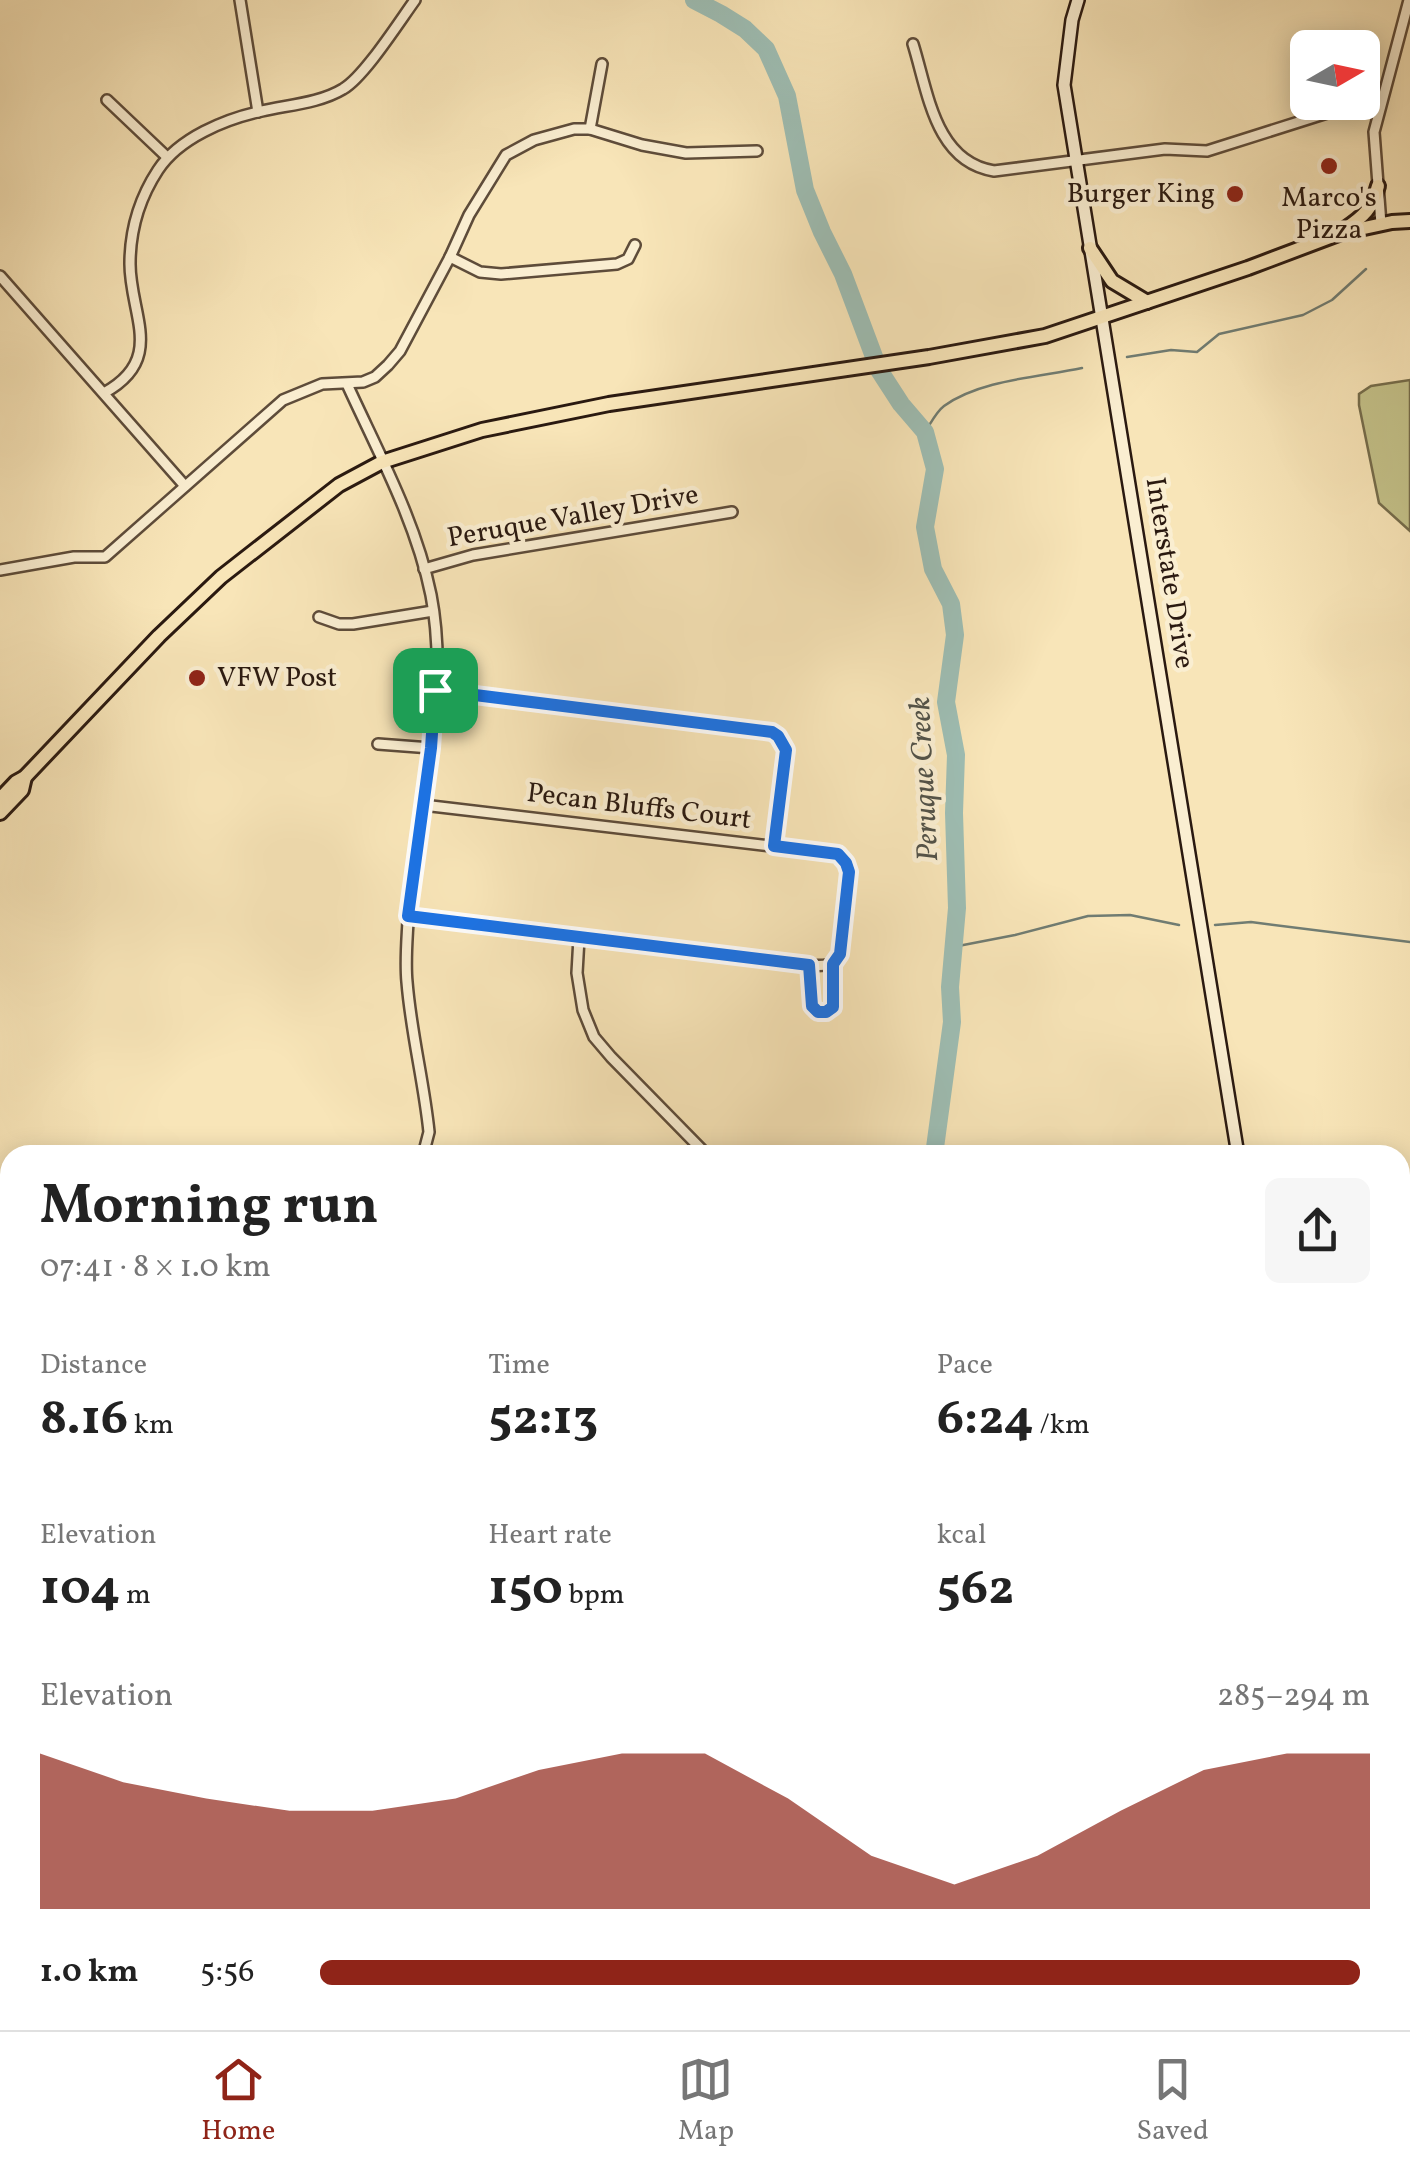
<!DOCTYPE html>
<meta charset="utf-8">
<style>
body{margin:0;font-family:Vollkorn,serif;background:#f6f6f6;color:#222;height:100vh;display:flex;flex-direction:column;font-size:38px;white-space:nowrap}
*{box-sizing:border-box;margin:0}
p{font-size:32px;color:#767676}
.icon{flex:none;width:55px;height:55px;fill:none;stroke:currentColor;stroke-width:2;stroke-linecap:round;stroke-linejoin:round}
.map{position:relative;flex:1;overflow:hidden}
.panel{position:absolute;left:0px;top:1145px;width:1410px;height:885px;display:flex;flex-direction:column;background:#fff;border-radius:30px 30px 0 0;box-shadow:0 5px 25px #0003}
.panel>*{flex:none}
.needle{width:65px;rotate:81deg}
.controls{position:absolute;left:1290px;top:30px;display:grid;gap:20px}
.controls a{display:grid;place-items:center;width:90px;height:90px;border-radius:15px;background:#fff;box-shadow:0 5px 25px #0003;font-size:50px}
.pin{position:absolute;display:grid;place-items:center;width:85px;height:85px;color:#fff;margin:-42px;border-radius:20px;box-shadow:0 5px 15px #0006}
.round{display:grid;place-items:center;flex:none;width:105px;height:105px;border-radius:15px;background:#f6f6f6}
.head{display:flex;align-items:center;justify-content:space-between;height:170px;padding:0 40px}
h1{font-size:55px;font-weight:700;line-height:75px}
.stats{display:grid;grid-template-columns:repeat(3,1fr);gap:15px;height:170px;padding:10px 40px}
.stats div{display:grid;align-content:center}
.stats b{font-size:50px;font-weight:700}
.stats small{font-size:28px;font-weight:400}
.stats p{font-size:28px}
.chart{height:280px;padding:20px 40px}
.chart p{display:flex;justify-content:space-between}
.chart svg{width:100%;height:180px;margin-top:10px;fill:#8f2418;opacity:.7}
ul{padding:0 40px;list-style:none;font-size:32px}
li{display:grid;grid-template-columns:160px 120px 1fr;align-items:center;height:75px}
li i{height:25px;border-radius:12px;background:#8f2418}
.dock{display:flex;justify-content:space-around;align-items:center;height:140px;border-top:2px solid #e0e0e0;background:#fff;font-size:28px;color:#767676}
.dock a{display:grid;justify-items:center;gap:5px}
.dock .active{color:#8f2418}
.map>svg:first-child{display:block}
</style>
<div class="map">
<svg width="1410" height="2030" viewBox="0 0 1410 2030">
<rect width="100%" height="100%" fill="#f8e5b8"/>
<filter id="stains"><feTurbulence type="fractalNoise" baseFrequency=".002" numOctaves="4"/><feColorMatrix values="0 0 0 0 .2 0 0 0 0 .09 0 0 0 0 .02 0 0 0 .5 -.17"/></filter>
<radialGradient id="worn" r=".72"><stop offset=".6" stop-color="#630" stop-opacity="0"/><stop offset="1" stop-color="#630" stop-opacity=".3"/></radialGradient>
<!-- green -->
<g fill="#c4c28a" stroke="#776e4d" stroke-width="2.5">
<polygon points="1410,380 1410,531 1379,503 1359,405 1359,394 1371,386"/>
<polygon points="1400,1409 1410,1410 1410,2030 323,2030 326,2020 1400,2020"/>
</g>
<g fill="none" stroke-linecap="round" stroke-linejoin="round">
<!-- stream -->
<g stroke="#707c72" stroke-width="2.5">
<polyline points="1127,357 1171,350 1197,352 1219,334 1303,315 1332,300 1366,269"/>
<path d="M925,432c6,-9 11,-20 19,-26 36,-26 95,-29 138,-38"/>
<polyline points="1215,925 1251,922 1410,942"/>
<polyline points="953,947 1015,935 1088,916 1130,915 1179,925"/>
<polyline points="1400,1324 1410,1326"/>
</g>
<!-- river -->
<g stroke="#9ebeb4" stroke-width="18">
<polyline points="694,0 721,14 745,29 766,49 787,96 805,190 822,232 843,274 879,370 901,404 925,432 935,469 925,527 933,569 951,604 955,635 946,702 956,755 954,813 957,908 950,987 952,1022 934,1155"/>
<polyline points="376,2020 378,2030"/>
</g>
<defs>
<g id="street">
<polyline points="240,0 258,112"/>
<path d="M913,44c15,48 22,118 81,127l171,-22 42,2 139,-44 33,2"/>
<polyline points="107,100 167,157"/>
<polyline points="590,129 602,64"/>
<polyline points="1381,224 1374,132 1409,0"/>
<polyline points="450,257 480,272 501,274 617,264 628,259 635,245"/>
<polyline points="0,276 185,486"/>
<path d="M347,384c31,68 69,137 84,211 21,109 -17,218 -23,326 -1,20 -3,41 -1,61 4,51 17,100 22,150l-6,23"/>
<path d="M104,393c62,-34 26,-78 26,-129 0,-35 9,-65 28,-94 21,-32 67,-51 104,-59 26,-6 58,-8 81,-22 21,-12 56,-67 72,-89"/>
<polyline points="424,569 473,555 732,512"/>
<polyline points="0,570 74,557 105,557 283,400 322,384 363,382 375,377 388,365 400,351 450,257 469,215 506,155 534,140 574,129 590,129 642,145 686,153 757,151"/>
<polyline points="319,617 339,624 353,624 433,611"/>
<polyline points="435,691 772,732 778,736 786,750 774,846"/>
<polyline points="378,744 431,748"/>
<path d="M408,916l401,49c15,1 22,2 31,-11l9,-82 -2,-9 -9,-9 -415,-49"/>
<polyline points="579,938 577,973 583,1010 594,1037 611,1057 707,1155"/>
<polyline points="809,965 812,1006 818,1012 826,1013 833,1007 833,964"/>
<polyline points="0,1279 10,1278"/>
<polyline points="0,1394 10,1393"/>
<polyline points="0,1508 10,1506"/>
<polyline points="1400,1670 1410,1677"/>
<polyline points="1400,1716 1410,1724"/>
<polyline points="0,1840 10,1857"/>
<polyline points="1400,1921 1410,1921"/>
<polyline points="1400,1973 1410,1972"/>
<polyline points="0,2001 10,1996"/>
<polyline points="65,2020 67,2030"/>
<polyline points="1087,2030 1106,2020"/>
</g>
<g id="secondary">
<polyline points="1078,0 1072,20 1064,85 1238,1155"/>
<polyline points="1400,1373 1410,1378"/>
</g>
<g id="primary">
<path d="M1345,229c19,-13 27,-20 33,-43"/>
<polyline points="1090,248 1112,281 1147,302"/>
<polyline points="0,799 16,782 25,777 159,636 221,577 339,485 382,462 482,430 609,404 929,357 1045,336 1248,268 1341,233 1392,222 1410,221"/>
<polyline points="0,813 22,790 25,777"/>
</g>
</defs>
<!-- street casing -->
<use href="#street" stroke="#5e4c3a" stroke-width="14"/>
<!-- secondary casing -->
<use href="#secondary" stroke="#2a1910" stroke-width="16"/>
<!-- primary casing -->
<use href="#primary" stroke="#2a1910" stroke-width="18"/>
<!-- street -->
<use href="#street" stroke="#faeed1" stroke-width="9"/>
<!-- secondary -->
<use href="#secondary" stroke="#faeed1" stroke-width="11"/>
<!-- primary -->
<use href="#primary" stroke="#f8e5b8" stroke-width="12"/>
</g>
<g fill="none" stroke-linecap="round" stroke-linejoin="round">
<defs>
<polygon id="route" points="435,690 772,732 778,736 786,750 774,846 838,854 846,863 849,872 840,954 833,964 833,1007 826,1012 818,1012 812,1006 809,965 408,916 431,748"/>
</defs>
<!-- route casing -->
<use href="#route" stroke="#fff" stroke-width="20"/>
<!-- route -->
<use href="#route" stroke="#1a73e8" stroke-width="12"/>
</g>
<!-- markers -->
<g fill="#8f2418" stroke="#faeed1" stroke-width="4">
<circle cx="1329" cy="166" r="10"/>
<circle cx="1235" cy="194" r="10"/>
<circle cx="197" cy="678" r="10"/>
</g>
<g text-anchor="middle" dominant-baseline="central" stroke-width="9" stroke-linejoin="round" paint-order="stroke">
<!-- poi labels -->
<g font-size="28" fill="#2a1910" stroke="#faeed1" text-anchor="end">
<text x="1215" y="194">Burger King</text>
<text x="1329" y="198" text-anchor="middle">Marco's<tspan x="1329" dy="32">Pizza</tspan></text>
<text x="217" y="678" text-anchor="start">VFW Post</text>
</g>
<!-- street labels -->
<g font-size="28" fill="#2a1910" stroke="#faeed1">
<text transform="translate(573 517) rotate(-10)">Peruque Valley Drive</text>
<text transform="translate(1169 573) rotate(81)">Interstate Drive</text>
<text transform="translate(639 807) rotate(7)">Pecan Bluffs Court</text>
</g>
<!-- water labels -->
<g font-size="30" font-style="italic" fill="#535349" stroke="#faeed1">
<text transform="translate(925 779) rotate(-93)">Peruque Creek</text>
</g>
</g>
<rect width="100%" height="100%" filter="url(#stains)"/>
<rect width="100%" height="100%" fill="url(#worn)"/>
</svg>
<div class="controls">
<a><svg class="needle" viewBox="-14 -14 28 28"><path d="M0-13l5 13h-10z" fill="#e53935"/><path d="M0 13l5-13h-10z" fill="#767676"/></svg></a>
</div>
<div class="pin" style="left:435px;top:690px;background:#1e9e55"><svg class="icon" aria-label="arrive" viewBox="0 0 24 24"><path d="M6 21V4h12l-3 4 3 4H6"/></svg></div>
<section class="panel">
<div class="head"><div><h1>Morning run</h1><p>07:41 · 8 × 1.0 km</p></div><a class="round"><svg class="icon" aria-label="share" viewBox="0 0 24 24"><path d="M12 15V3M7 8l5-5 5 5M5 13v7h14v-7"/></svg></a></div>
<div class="stats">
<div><p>Distance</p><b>8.16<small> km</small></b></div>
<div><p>Time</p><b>52:13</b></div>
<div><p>Pace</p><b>6:24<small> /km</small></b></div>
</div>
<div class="stats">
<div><p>Elevation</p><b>104<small> m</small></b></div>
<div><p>Heart rate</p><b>150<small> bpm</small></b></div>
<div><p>kcal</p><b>562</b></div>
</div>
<div class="chart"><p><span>Elevation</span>285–294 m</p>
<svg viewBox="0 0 160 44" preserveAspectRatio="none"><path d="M0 44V6L10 13L20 17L30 20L40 20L50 17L60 10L70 6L80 6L90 17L100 31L110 38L120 31L130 20L140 10L150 6L160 6V44z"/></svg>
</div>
<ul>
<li><b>1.0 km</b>5:56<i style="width:99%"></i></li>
</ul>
</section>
</div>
<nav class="dock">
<a class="active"><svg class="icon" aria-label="home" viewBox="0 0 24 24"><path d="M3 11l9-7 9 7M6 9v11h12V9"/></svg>Home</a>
<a><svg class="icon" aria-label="map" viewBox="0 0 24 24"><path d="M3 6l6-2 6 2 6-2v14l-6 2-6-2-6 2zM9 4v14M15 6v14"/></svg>Map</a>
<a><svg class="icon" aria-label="saved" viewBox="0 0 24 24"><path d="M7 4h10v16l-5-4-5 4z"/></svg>Saved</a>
</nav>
